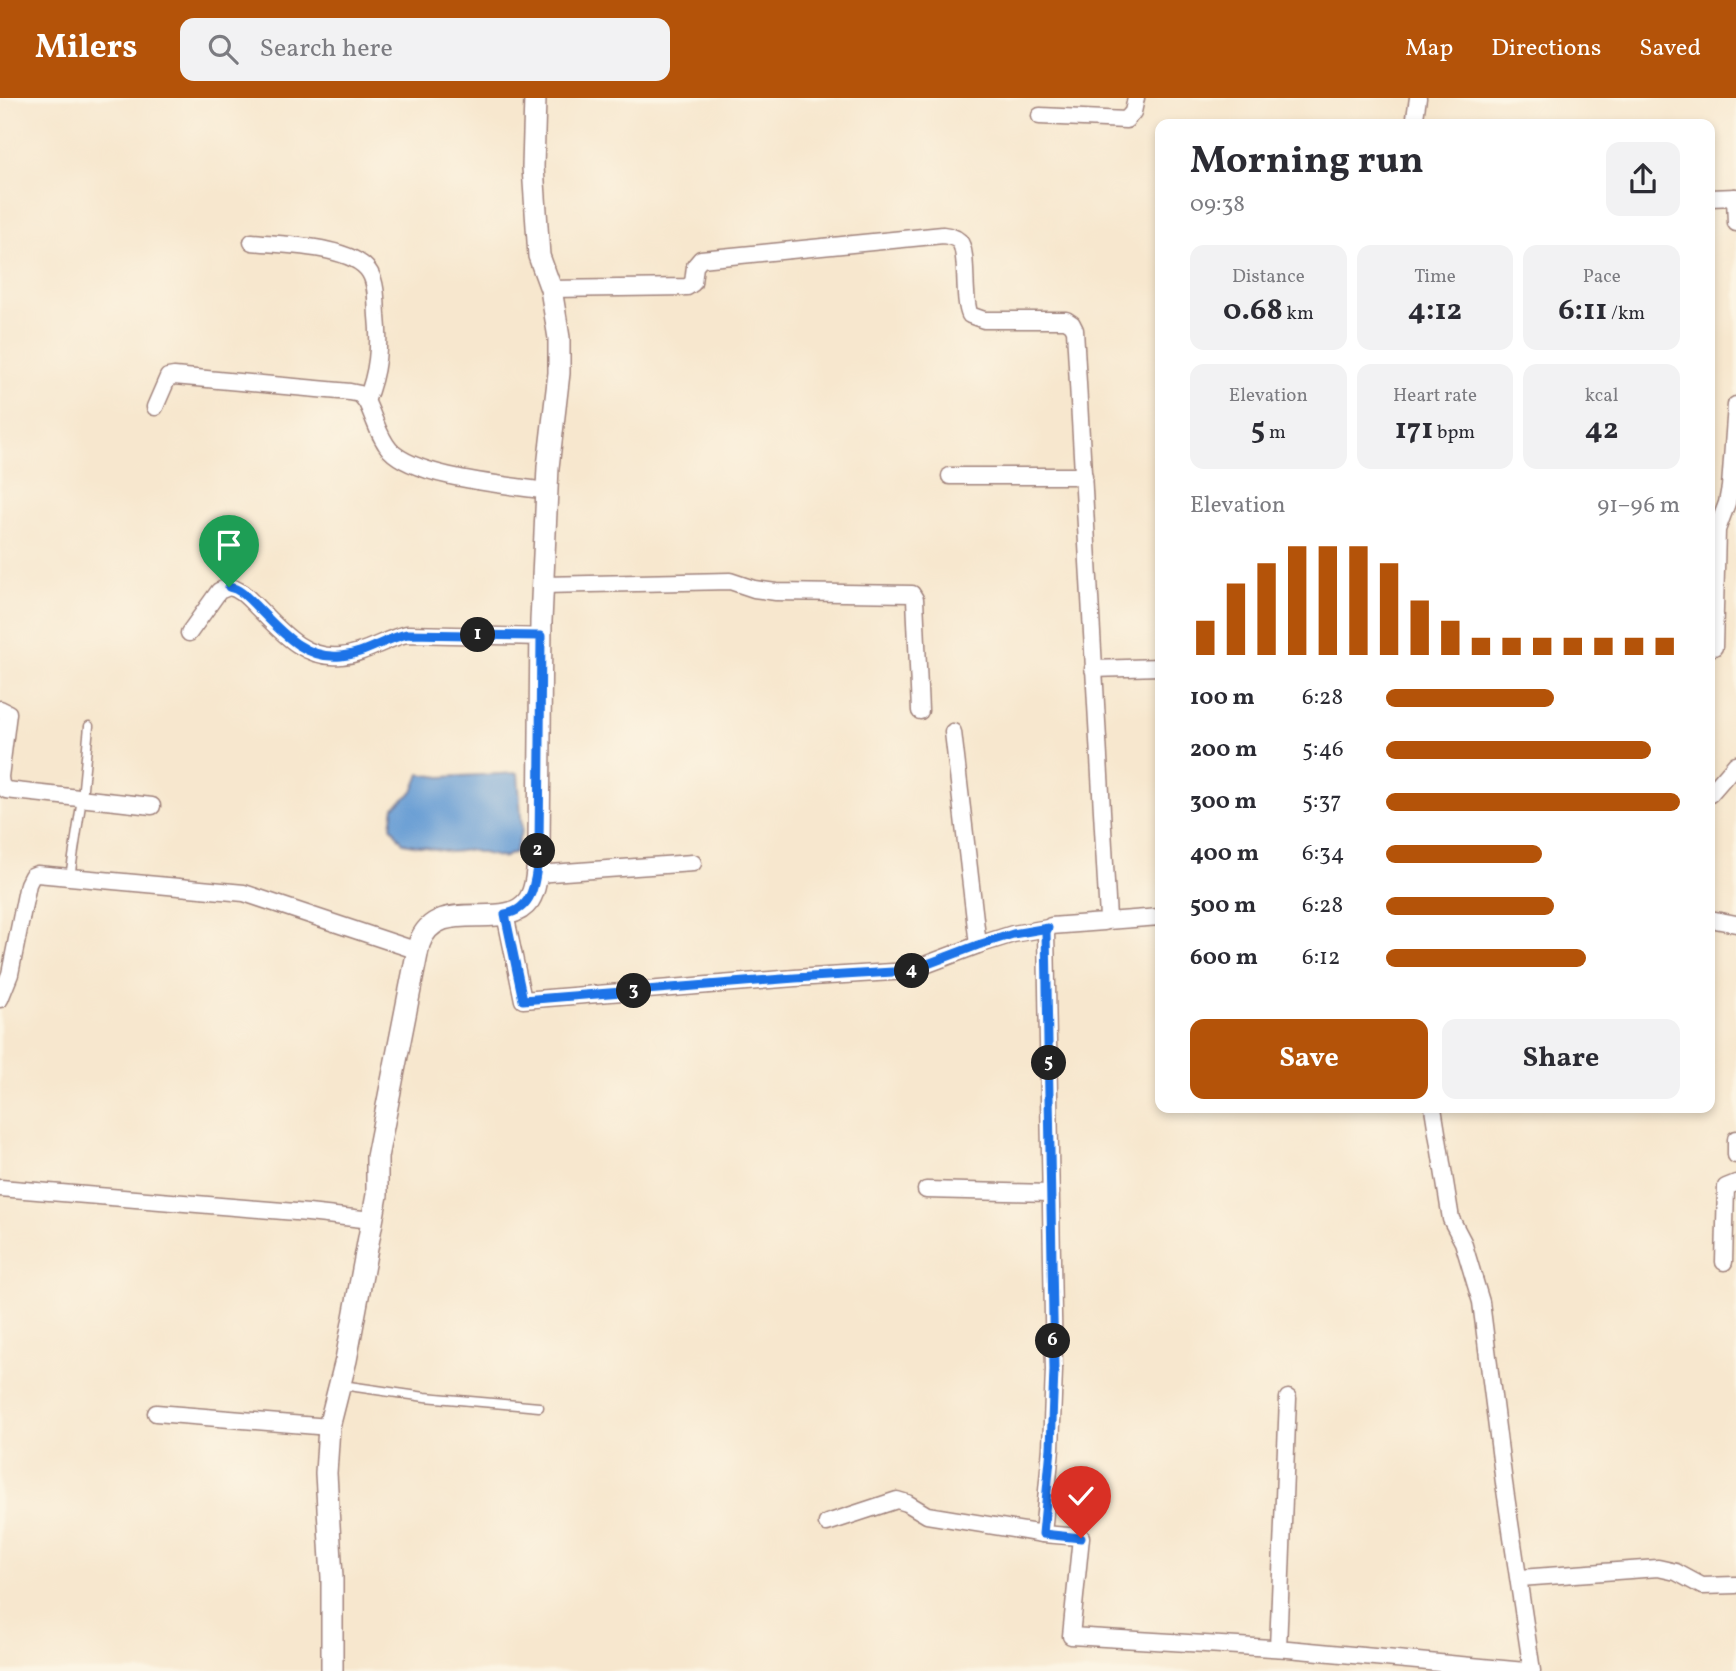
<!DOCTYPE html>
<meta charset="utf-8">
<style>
body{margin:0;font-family:Vollkorn,serif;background:#f2f2f3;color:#2b2b33;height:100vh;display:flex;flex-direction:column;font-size:26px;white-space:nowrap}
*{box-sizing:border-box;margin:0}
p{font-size:23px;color:#7c7c81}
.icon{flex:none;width:38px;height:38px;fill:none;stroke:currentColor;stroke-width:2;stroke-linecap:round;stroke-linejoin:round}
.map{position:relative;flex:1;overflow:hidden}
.details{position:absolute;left:1155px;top:21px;width:560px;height:994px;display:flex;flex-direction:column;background:#fff;border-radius:14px;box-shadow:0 4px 10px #0003}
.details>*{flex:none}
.pin{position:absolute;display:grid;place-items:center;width:60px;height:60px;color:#fff;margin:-72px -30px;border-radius:50% 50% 50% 0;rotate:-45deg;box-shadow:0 0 7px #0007}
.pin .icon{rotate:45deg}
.km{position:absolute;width:35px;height:35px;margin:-18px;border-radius:50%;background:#222;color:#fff;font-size:19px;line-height:35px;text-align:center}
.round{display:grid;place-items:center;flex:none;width:74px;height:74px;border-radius:14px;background:#f2f2f3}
.overview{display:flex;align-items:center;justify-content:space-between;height:119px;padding:0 35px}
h1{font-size:38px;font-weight:700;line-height:52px}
.stats{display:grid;grid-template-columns:repeat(3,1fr);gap:10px;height:119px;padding:7px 35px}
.stats div{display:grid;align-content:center;border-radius:14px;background:#f2f2f3;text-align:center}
.stats b{font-size:30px;font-weight:700}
.stats small{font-size:19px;font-weight:400}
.stats p{font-size:19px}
.chart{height:196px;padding:14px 35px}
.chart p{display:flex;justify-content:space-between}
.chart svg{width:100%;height:126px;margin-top:7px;stroke:#b45309;stroke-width:6}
.action{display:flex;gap:14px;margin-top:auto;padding:14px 35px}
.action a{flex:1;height:80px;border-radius:14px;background:#b45309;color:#fff;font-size:28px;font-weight:700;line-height:80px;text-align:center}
.action a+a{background:#f2f2f3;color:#2b2b33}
ul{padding:0 35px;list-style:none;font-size:23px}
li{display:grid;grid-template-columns:112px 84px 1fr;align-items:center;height:52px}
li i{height:18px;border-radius:9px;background:#b45309}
header{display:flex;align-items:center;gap:42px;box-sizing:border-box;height:98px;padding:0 35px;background:#b45309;color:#fff}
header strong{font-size:33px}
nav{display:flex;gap:38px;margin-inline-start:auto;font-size:24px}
.search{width:490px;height:63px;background:#f2f2f3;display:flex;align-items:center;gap:18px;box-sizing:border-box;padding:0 24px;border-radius:14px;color:#7c7c81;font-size:26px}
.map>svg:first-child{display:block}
</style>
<header>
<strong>Milers</strong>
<div class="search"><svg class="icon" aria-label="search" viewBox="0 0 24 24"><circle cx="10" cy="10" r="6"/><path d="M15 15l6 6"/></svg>Search here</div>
<nav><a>Map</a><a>Directions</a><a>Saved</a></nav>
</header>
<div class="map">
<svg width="1736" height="1573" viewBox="0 0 1736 1573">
<rect width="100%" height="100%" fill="#fcf5e5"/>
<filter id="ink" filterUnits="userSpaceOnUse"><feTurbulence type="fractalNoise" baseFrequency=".0143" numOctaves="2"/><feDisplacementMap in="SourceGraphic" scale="14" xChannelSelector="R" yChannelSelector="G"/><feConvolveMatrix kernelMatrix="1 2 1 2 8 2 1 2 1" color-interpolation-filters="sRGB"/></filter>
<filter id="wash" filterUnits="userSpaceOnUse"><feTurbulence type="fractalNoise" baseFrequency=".00686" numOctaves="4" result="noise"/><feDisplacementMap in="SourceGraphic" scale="28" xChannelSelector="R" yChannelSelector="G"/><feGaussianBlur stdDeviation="1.57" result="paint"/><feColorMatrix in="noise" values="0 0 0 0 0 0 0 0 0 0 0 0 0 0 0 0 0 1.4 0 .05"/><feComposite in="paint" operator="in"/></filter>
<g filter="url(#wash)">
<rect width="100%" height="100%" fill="#f7e7ce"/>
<!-- water -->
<polygon fill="#679dd4" stroke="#585e80" stroke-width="2" points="518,675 522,732 515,754 503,760 469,752 451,754 403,745 391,728 394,709 413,694 420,676 441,679"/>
</g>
<g filter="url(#ink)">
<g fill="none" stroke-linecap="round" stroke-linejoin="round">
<defs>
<g id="service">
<polyline points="70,779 82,700 89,628"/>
<polyline points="342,1287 425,1299 539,1309"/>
</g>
<g id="minor">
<polyline points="1040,18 1126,22 1133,14 1136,0"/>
<polyline points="1414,26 1418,0"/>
<polyline points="1735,99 1736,125"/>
<polyline points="1710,100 1736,99"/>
<path d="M252,144c29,3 102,3 118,31 7,12 6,29 7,43 3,30 1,56 -11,85"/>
<path d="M551,191l136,-2 6,-4 2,-17 6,-7 242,-24c6,1 12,2 16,6 10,11 3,57 11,74l14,5h82l6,4 3,6 33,588 -4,4 -53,4 -5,6 8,438 -3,78 -8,86 -116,-19 -20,-12 -10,-3 -70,23"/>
<path d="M155,309l13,-30 6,-1 176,16 10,2 6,7c8,15 12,35 24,49 26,28 118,35 157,41"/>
<polyline points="950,378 1084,378"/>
<polyline points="543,487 730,483 754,491 776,494 912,496 915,501 920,613"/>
<path d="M189,535l30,-42 10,-4c11,2 18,10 26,18 24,24 48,55 86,51 24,-2 43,-17 66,-22l134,3"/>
<polyline points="1714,549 1717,432 1727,405 1730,389 1736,307"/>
<polyline points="1093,571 1160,569"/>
<polyline points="0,611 8,615 0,679 1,687 6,692 152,708"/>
<polyline points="953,634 978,847"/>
<polyline points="1710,696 1736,666"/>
<polyline points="536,776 693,765"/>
<polyline points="505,816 523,902 795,880 909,873 978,847 1013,836 1048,830"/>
<polyline points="1710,821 1736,826"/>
<polyline points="1107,823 1160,819"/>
<polyline points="0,901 10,876 28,786 32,778 37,776 244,795 418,853"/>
<polyline points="1433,1010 1451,1121 1463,1144 1481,1204 1504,1385 1532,1573"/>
<polyline points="1736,1041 1736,1057"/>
<polyline points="0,1090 308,1115 372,1122"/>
<polyline points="926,1092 1051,1095"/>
<polyline points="1724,1164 1726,1089 1736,1085"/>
<polyline points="156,1315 329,1329"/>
<polyline points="1043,1436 1081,1439 1071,1538 1288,1551 1525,1573"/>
<polyline points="1520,1480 1658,1470 1676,1474 1702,1488 1736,1487"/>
<polyline points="1278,1550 1288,1300"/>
</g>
<path id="secondary" d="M332,1573v-93l-6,-105 3,-46 17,-67 31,-165v-38l42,-213c18,-52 86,-9 110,-44 9,-14 8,-37 10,-53l2,-226 7,-154 11,-94v-35l-8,-49 -12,-33 -6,-89 2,-69"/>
</defs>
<!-- service casing -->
<use href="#service" stroke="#a0837c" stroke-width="11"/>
<!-- minor casing -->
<use href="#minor" stroke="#a0837c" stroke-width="19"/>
<!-- secondary casing -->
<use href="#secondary" stroke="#a0837c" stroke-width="24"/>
<!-- service -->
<use href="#service" stroke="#fff" stroke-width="8"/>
<!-- minor -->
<use href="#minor" stroke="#fff" stroke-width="16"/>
<!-- secondary -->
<use href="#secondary" stroke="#fff" stroke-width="21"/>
</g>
</g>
<g fill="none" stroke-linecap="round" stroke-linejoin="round" filter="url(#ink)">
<defs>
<path id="route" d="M229,489c11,2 18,10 26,18 24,24 48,55 86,51 24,-2 43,-17 66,-22l134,2 -2,211c-3,26 -2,62 -34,67l18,86 272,-22 114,-7 69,-26 35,-11 35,-6 -2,4 8,438 -3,78 -8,86 38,4"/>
</defs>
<!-- route casing -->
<use href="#route" stroke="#fff" stroke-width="14"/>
<!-- route -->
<use href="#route" stroke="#1a73e8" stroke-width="9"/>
</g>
</svg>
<div class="pin" style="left:229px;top:489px;background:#1e9e55"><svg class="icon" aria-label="arrive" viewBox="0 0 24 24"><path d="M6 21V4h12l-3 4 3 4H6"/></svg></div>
<div class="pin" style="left:1081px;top:1440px;background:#d93025"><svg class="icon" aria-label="check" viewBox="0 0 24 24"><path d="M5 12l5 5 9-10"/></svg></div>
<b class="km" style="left:478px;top:537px">1</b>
<b class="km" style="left:538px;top:753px">2</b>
<b class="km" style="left:634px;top:893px">3</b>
<b class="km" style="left:912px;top:873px">4</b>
<b class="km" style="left:1049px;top:965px">5</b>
<b class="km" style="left:1053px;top:1243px">6</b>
<section class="details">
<div class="overview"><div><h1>Morning run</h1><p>09:38</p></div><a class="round"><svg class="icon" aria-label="share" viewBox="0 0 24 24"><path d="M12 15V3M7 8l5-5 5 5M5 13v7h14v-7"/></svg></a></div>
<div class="stats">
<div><p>Distance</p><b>0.68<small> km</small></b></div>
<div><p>Time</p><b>4:12</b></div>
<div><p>Pace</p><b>6:11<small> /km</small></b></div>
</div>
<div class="stats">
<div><p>Elevation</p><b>5<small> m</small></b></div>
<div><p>Heart rate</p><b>171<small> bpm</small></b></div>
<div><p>kcal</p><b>42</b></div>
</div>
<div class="chart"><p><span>Elevation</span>91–96 m</p>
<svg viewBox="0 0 160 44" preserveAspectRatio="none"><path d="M5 44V32M15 44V19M25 44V12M35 44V6M45 44V6M55 44V6M65 44V12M75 44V25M85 44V32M95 44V38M105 44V38M115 44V38M125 44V38M135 44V38M145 44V38M155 44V38"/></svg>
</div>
<ul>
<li><b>100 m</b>6:28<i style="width:57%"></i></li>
<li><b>200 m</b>5:46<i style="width:90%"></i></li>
<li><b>300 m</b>5:37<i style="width:100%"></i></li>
<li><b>400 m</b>6:34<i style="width:53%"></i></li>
<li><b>500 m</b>6:28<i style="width:57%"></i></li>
<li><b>600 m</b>6:12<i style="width:68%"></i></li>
</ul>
<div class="action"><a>Save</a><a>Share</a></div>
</section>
</div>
